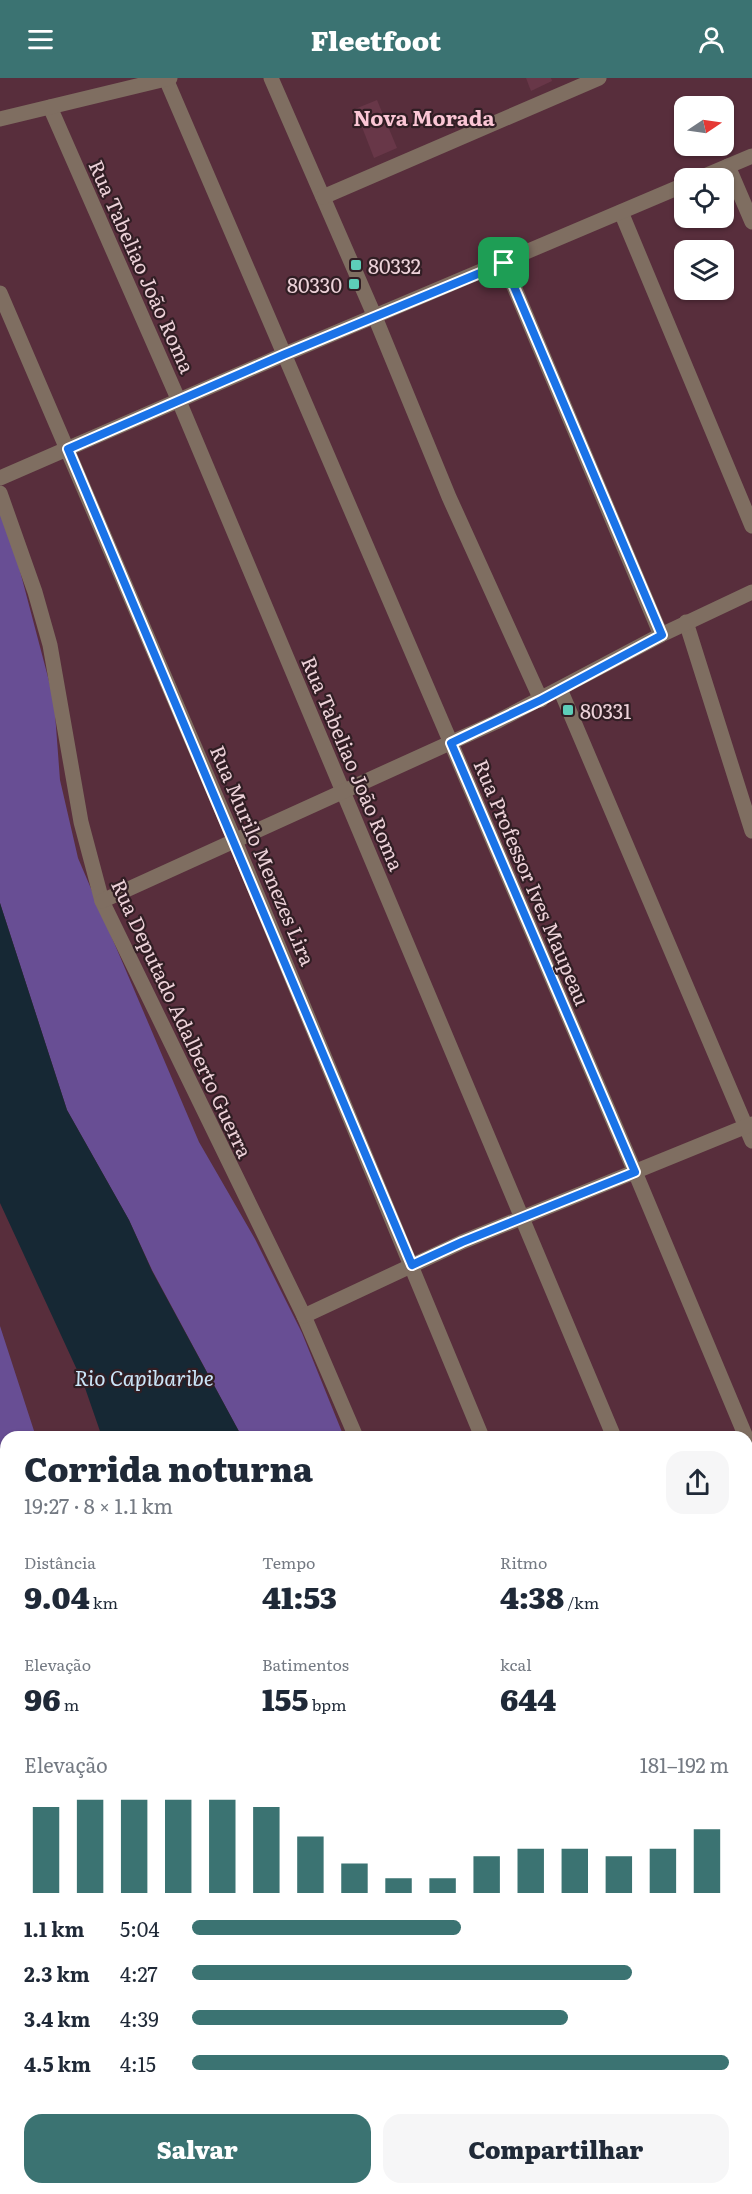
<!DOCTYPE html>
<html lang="pt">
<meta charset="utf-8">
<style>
body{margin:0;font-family:Literata,serif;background:#f6f6f7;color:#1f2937;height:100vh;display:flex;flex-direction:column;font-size:22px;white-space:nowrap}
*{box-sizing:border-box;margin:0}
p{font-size:20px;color:#747a83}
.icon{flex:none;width:33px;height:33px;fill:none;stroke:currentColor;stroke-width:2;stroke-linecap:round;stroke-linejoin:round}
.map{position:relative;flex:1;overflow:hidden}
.details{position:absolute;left:0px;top:1353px;width:753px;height:764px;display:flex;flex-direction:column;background:#fff;border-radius:18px 18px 0 0;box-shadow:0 2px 4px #0004}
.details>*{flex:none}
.needle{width:39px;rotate:77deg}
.buttons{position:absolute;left:674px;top:18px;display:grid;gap:12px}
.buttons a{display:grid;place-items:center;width:60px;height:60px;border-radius:12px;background:#fff;box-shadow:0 2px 4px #0004;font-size:30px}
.pin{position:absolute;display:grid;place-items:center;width:51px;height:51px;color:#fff;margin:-26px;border-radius:12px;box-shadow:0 3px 9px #0006}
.round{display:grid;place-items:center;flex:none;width:63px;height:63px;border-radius:18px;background:#f6f6f7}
.headline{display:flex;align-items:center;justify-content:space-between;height:102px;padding:0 24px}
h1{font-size:33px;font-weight:800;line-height:45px}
.metrics{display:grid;grid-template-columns:repeat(3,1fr);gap:9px;height:102px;padding:6px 24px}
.metrics div{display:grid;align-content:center}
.metrics b{font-size:30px;font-weight:800}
.metrics small{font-size:16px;font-weight:400}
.metrics p{font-size:16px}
.chart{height:168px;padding:12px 24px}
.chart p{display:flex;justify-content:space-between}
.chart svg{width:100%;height:108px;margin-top:6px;stroke:#3b7372;stroke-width:6}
.action{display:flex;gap:12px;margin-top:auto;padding:12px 24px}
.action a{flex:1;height:69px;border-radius:18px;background:#3b7372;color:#fff;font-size:24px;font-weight:800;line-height:69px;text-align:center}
.action a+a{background:#f6f6f7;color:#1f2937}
ul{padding:0 24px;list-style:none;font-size:20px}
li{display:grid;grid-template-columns:96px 72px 1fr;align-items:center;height:45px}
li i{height:15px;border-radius:8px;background:#3b7372}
header{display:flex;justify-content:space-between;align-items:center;height:78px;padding:0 24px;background:#3b7372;color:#fff;font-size:27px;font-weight:800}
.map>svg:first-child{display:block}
</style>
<header><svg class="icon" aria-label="menu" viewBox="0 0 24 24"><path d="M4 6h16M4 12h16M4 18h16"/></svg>Fleetfoot<svg class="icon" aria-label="person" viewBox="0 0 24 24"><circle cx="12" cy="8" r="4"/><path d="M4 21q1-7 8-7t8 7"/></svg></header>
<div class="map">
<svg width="752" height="2116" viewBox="0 0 752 2116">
<rect width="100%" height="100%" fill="#582e3c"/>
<!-- built -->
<g fill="#683748">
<polygon points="526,0 551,0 552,3 531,13"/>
<polygon points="377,22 397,70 374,80 355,31"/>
</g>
<!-- green -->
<g fill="#684e94">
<polygon points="0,417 54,622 60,702 78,780 199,1064 255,1161 302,1255 344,1359 242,1359 152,1192 129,1142 67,1032 0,825"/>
<polygon points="0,1248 36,1359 6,1359 6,2110 282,2110 284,2116 0,2116"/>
<polygon points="539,2110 543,2116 430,2116 426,2111"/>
</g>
<!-- water -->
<g fill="#162834">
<polygon points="0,825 67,1032 129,1142 152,1193 242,1359 102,1359 84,1307 0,1125"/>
<polygon points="752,1631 752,1936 747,1933 747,1633"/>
<polygon points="413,2110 415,2116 301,2116 300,2111"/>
</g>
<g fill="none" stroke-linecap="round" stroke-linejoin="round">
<!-- minor -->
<g stroke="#7f6e61" stroke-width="15">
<polyline points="271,0 375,239 449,419 541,622"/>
<polyline points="166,1 635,1094 746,1359"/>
<polyline points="50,29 179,323 614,1359"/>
<polyline points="0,41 170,0"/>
<polyline points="728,88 752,144"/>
<polyline points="700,100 752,78"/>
<polyline points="323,119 599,0"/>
<polyline points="621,134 752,448"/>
<polyline points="504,185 661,557"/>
<polyline points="0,215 235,763 482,1359"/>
<polyline points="0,400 283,277 684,107"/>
<polyline points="0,415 35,514 50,567 81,744 102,823 304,1238 356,1359"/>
<polyline points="686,544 752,753"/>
<polyline points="560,611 752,1063"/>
<polyline points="102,823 496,644 661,557 752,514"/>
<polyline points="304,1238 462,1164 752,1046"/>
<polyline points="747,1361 752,1373"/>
<polyline points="0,1513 6,1508"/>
<polyline points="0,1576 6,1572"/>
<polyline points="0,1606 6,1602"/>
<polyline points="747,1969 752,1973"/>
<polyline points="747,2015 752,2014"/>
<polyline points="241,2110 241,2116"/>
<polyline points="728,2110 731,2116"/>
</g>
</g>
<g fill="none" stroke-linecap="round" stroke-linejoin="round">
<defs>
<polygon id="route" points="504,185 662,557 541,622 451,665 635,1094 462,1164 412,1187 68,371 283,277"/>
</defs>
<!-- route casing -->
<use href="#route" stroke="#fff" stroke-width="12"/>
<!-- route -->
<use href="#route" stroke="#1a73e8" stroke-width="8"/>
</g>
<!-- markers -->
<g fill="#5dceb9" stroke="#311e24" stroke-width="2">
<rect x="350" y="181" width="12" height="12" rx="3"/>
<rect x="348" y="200" width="12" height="12" rx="3"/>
<rect x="562" y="626" width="12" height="12" rx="3"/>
</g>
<g text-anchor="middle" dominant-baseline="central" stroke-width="4.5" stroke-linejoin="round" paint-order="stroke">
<!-- poi labels -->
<g font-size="20" fill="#edd2d9" stroke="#311e24" text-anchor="start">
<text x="368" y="187">80332</text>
<text x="342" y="206" text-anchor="end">80330</text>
<text x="580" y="632">80331</text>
</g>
<!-- street labels -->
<g font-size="20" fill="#edd2d9" stroke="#311e24">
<text transform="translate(143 188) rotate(66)">Rua Tabeliao João Roma</text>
<text transform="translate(354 685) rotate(67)">Rua Tabeliao João Roma</text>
<text transform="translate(264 777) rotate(67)">Rua Murilo Menezes Lira</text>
<text transform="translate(533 804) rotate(67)">Rua Professor Ives Maupeau</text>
<text transform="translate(183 940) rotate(65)">Rua Deputado Adalberto Guerra</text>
</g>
<!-- neighbourhood labels -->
<g font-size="21" font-weight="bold" fill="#fbc6d5" stroke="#311e24">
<text x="424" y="38">Nova Morada</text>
</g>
<!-- water labels -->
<g font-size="21" font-style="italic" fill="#cbe6f9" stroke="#311e24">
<text x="144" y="1298">Rio Capibaribe</text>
</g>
</g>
</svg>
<div class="buttons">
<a><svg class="needle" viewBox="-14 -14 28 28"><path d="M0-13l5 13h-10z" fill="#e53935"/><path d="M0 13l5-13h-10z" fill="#747a83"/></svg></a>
<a><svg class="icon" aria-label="locate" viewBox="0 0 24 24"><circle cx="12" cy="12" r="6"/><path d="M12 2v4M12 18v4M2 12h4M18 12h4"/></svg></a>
<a><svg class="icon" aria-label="layers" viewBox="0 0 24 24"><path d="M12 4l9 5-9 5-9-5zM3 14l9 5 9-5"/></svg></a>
</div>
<div class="pin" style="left:504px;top:185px;background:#1e9e55"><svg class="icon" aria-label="arrive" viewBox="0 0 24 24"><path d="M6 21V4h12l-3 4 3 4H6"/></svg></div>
<section class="details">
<div class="headline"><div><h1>Corrida noturna</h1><p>19:27 · 8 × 1.1 km</p></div><a class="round"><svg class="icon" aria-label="share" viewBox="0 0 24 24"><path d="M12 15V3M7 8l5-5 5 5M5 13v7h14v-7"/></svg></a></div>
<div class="metrics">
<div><p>Distância</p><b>9.04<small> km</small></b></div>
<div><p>Tempo</p><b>41:53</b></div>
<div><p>Ritmo</p><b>4:38<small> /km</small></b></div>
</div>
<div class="metrics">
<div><p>Elevação</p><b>96<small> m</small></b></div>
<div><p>Batimentos</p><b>155<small> bpm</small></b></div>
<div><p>kcal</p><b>644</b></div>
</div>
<div class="chart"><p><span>Elevação</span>181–192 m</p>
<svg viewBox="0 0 160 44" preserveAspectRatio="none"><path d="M5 44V9M15 44V6M25 44V6M35 44V6M45 44V6M55 44V9M65 44V21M75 44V32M85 44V38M95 44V38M105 44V29M115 44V26M125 44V26M135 44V29M145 44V26M155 44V18"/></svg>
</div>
<ul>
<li><b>1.1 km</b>5:04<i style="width:50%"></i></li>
<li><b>2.3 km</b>4:27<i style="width:82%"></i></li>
<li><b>3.4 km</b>4:39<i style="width:70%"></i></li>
<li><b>4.5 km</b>4:15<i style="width:100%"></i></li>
</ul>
<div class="action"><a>Salvar</a><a>Compartilhar</a></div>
</section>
</div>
